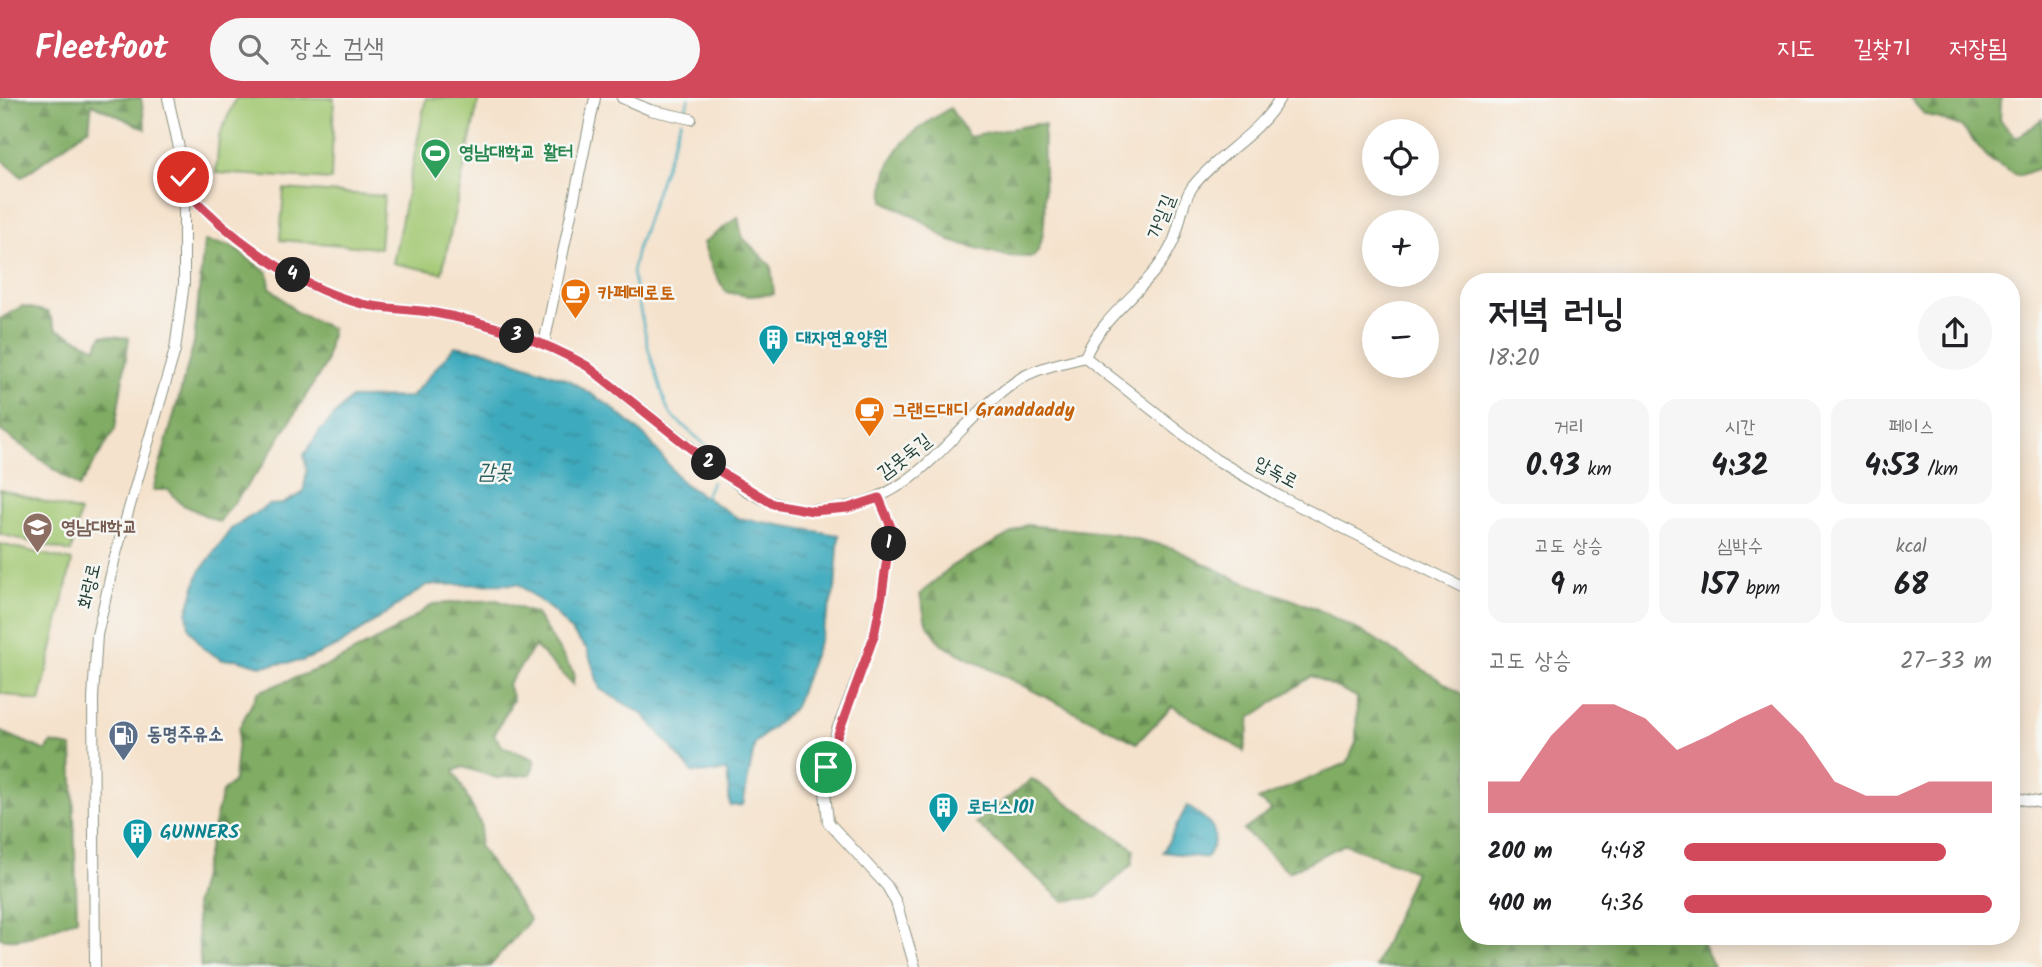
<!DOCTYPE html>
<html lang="ko">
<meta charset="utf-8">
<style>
body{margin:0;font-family:Kalam,"Poor Story",sans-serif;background:#f6f6f6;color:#202124;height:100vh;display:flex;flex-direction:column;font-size:26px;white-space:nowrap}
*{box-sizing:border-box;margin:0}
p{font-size:23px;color:#757577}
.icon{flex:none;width:38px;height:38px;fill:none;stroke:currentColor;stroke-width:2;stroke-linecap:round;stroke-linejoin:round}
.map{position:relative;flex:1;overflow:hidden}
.sheet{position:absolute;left:1460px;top:175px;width:560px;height:672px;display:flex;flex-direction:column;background:#fff;border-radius:28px;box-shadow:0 4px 18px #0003}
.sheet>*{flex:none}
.buttons{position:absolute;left:1362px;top:21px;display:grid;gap:14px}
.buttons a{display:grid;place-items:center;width:77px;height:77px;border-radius:50%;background:#fff;box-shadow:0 4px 18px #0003;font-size:35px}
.pin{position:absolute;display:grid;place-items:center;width:60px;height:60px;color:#fff;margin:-30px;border:4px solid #fff;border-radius:50%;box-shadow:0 2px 7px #0007}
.km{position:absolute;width:35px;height:35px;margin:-18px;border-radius:50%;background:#222;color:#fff;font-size:19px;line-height:35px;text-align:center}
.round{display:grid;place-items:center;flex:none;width:74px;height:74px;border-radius:37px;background:#f6f6f6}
.head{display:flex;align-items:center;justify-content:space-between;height:119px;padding:0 28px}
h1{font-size:38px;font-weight:700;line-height:52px}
.figures{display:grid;grid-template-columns:repeat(3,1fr);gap:10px;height:119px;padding:7px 28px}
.figures div{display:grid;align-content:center;border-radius:18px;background:#f6f6f6;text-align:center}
.figures b{font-size:30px;font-weight:700}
.figures small{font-size:19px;font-weight:400}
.figures p{font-size:19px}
.chart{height:196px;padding:14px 28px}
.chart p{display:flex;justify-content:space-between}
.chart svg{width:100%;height:126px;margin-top:7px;fill:#d1495b;opacity:.7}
ul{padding:0 28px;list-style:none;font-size:23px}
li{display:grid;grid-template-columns:112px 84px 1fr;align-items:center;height:52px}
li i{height:18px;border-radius:9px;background:#d1495b}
header{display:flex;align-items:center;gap:42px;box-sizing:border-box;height:98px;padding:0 35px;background:#d1495b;color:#fff}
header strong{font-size:33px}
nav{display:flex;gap:38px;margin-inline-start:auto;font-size:24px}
.search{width:490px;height:63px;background:#f6f6f6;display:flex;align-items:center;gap:18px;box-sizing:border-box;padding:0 24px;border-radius:38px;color:#757577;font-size:26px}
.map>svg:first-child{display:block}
</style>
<header>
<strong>Fleetfoot</strong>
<div class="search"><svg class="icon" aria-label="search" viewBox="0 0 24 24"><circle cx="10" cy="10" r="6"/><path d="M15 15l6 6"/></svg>장소 검색</div>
<nav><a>지도</a><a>길찾기</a><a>저장됨</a></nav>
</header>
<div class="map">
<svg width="2042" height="869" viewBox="0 0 2042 869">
<defs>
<pattern id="forest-firs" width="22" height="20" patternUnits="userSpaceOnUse" patternTransform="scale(1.75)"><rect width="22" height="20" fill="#80ac63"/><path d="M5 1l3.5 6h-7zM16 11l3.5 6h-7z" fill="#688d52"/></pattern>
<pattern id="water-ripples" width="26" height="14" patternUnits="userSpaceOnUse" patternTransform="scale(1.75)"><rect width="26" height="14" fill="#3eaabd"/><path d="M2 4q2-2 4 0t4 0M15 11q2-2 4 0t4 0" fill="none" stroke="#338c9a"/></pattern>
</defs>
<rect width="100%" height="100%" fill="#f6f6f2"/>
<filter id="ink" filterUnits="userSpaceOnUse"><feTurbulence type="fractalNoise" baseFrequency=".0143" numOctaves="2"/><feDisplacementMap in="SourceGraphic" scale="14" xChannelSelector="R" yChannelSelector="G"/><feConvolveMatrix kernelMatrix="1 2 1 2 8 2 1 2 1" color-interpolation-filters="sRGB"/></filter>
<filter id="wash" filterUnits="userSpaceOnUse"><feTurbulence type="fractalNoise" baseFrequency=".00686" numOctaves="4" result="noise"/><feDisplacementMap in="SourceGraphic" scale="28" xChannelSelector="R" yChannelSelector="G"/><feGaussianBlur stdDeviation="1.57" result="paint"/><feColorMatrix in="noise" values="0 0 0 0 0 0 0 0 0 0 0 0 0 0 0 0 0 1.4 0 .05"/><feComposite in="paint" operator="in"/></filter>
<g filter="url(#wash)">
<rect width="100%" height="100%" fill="#f5e2cc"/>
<!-- forest -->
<g fill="url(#forest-firs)" stroke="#50744c" stroke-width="2">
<polygon points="0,0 141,0 146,31 92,6 89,30 22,79 0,60"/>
<polygon points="1910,0 2001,0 2000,23 2017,40 2042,21 2042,69 2018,78 1990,62 1961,28 1924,16"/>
<path d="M950,10l19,29 66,-13 10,1c-6,32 9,113 -12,132l-26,-1 -57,-15 -29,-21 -37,-19c-3,-49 28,-70 66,-93z"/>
<polygon points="738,119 742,139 771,168 774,196 749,198 726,194 713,172 703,145"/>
<polygon points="204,143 231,148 268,175 270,189 296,214 332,231 325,267 263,367 219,424 181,406 169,392 153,392 194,245"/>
<polygon points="22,208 48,214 56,231 96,250 102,237 129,240 115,331 79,389 0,332 0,221"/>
<polygon points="1026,427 1117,436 1173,450 1238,482 1315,510 1372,539 1468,600 1468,838 1699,838 1714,869 1375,869 1415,773 1345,746 1289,774 1244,732 1272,712 1258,702 1347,665 1356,645 1357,599 1312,578 1250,620 1244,653 1172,608 1137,645 942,547 926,524 920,496 953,467"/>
<polygon points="497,502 536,516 574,575 573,587 535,548 508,586 513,602 494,637 503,649 535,661 531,676 497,680 463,669 454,673 481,727 479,748 530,822 490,868 484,869 201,869 195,806 222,694 234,683 239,630 258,594 331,566 392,534 433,506"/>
<path d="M0,633l46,20 5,-8 21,4 5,172c-23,8 -52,25 -77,19z"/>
<polygon points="1032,681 1134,751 1132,766 1097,799 1063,803 976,725"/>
</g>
<!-- pitch -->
<g fill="#a1c771" stroke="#608252" stroke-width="2">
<polygon points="236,0 334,0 331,82 216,75 219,38"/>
<polygon points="426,0 479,0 442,175 393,165"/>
<polygon points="284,91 384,98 380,150 280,142"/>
<polygon points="0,391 80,414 71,454 0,436"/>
<polygon points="0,446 72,463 40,604 0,595"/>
</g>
<!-- water -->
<g fill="url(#water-ripples)" stroke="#2e7478" stroke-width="2">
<polygon points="455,248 486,253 569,282 610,308 647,340 683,385 738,420 839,437 835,491 820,541 795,609 755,645 743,707 730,708 727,673 693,675 644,617 600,591 587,551 554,514 518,486 427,487 340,547 302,563 260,568 236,561 222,562 203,550 189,530 187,515 199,475 231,431 268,407 282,406 303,395 307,373 304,357 319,334 351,300 411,299"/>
<path d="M1187,708c23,16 38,24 19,52l-43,-6z"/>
</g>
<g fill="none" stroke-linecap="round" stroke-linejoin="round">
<!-- stream -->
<g stroke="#3eaabd" stroke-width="2.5">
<polyline points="684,16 689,0"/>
<polyline points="681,22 637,151 632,175 649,253 667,310 673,319 708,349"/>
<polyline points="705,399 712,384"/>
</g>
</g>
</g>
<g filter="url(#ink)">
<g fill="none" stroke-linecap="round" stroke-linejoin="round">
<defs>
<g id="minor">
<polyline points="622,0 650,12 691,21"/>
<path d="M183,89c42,46 111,99 172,115 26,7 54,6 80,11 51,9 107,27 152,53l157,123c28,17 55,23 87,20 88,-8 119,-81 184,-127 19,-14 48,-19 70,-25"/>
<polyline points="544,246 595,0"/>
<polyline points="1085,259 1215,361 1279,398 1468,492"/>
<path d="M1085,259c19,-46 68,-70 88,-115 8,-18 8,-40 20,-56 26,-33 66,-51 87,-88"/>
<polyline points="879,400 891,429 882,497 874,538 837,632 824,684 828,724 887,788 896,804 915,869"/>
<polyline points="2011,699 2042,705"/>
<polyline points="95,869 93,600 97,537 115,459 175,252 184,185 184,73 168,0"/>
</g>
</defs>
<!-- minor casing -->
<use href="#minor" stroke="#8a9080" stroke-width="12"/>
<!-- minor -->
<use href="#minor" stroke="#fff" stroke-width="10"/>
</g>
</g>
<g fill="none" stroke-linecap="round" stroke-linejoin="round" filter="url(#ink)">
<defs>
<path id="route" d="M183,79v10c42,47 111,98 172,115 26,8 54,6 80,11 51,9 107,27 152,53l132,105 54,33 40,7 35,-3 31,-10 12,29 -9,68 -8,41 -48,131"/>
</defs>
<!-- route casing -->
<use href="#route" stroke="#fff" stroke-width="14"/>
<!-- route -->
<use href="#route" stroke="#d1495b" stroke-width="9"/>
</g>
<!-- icons -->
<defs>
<symbol id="stadium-pin" viewBox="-11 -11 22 30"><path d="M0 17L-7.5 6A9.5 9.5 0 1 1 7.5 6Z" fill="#2e9e5b" stroke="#f6f6f2"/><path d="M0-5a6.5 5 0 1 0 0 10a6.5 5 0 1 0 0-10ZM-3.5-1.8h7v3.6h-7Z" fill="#fff"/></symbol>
<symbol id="cafe-pin" viewBox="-11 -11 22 30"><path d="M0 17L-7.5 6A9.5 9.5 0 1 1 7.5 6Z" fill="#e8710a" stroke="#f6f6f2"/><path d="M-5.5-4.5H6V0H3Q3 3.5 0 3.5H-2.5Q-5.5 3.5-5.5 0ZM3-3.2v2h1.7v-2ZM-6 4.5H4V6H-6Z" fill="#fff"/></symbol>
<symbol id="building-pin" viewBox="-11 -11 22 30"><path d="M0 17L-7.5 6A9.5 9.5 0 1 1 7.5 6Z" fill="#0f9aa8" stroke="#f6f6f2"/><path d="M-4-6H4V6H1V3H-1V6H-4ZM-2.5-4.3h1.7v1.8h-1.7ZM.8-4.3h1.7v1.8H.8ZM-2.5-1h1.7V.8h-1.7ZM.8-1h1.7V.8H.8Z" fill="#fff"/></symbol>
<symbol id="university-pin" viewBox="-11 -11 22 30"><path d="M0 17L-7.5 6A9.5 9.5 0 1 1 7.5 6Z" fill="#8d6e63" stroke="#f6f6f2"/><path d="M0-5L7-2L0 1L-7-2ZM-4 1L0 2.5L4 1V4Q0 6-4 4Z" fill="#fff"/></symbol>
<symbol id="fuel-pin" viewBox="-11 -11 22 30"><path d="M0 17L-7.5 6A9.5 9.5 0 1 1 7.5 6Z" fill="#5c6f8a" stroke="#f6f6f2"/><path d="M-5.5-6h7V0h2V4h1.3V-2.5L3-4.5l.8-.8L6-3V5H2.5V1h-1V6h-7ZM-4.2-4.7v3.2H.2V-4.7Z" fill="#fff"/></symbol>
</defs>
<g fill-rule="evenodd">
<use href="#stadium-pin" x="418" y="38" width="35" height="47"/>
<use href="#cafe-pin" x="558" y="178" width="35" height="47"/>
<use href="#building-pin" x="756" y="224" width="35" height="47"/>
<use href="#cafe-pin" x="852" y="296" width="35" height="47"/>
<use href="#university-pin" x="20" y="412" width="35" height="47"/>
<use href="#fuel-pin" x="106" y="620" width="35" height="47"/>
<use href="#building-pin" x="926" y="692" width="35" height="47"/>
<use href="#building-pin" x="120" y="718" width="35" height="47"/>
</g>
<g text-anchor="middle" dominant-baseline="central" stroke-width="5" stroke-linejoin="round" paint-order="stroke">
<!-- leisure labels -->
<g font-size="19" font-weight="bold" fill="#27864d" stroke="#f6f6f2" text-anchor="start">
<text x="459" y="55">영남대학교 활터</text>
</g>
<!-- street labels -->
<g font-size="19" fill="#1f3d34" stroke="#f6f6f2">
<text transform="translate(1162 119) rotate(-69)">가일길</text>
<text transform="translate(905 359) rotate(-38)">감못둑길</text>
<text transform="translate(1276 375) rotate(29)">압독로</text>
<text transform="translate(90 488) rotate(-77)">화랑로</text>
</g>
<!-- food labels -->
<g font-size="19" font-weight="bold" fill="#c56008" stroke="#f6f6f2" text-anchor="start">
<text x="598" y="196">카페데로토</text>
<text x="892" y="313">그랜드대디 Granddaddy</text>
</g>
<!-- culture labels -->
<g font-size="19" font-weight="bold" fill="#0d838f" stroke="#f6f6f2" text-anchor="start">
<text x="796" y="241">대자연요양원</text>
<text x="967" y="710">로터스101</text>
<text x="160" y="735">GUNNERS</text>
</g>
<!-- education labels -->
<g font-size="19" font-weight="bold" fill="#785e54" stroke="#f6f6f2" text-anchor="start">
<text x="61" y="430">영남대학교</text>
</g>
<!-- service labels -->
<g font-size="19" font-weight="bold" fill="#4e5e75" stroke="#f6f6f2" text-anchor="start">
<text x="147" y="637">동명주유소</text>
</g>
<!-- water labels -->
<g font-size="21" font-style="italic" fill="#285e5d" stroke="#f6f6f2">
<text x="495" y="374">감못</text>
</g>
</g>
</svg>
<div class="buttons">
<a><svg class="icon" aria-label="locate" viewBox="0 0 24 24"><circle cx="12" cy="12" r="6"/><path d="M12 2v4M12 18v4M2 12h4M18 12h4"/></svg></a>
<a>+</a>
<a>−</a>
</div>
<div class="pin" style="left:826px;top:669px;background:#1e9e55"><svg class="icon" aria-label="arrive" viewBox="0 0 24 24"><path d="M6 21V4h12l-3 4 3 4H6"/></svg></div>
<div class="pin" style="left:183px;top:79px;background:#d93025"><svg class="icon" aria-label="check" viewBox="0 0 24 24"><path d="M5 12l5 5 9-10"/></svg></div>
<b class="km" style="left:889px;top:446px">1</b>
<b class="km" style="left:709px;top:365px">2</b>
<b class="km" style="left:517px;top:238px">3</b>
<b class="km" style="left:293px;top:177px">4</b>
<section class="sheet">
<div class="head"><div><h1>저녁 러닝</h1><p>18:20</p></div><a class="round"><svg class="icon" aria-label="share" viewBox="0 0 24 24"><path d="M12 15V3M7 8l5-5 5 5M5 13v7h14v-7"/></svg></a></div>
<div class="figures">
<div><p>거리</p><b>0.93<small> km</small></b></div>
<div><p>시간</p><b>4:32</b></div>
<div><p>페이스</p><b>4:53<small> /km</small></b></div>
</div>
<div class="figures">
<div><p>고도 상승</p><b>9<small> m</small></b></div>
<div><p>심박수</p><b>157<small> bpm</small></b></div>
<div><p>kcal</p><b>68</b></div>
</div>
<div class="chart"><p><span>고도 상승</span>27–33 m</p>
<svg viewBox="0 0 160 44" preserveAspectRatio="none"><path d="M0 44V33L10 33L20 17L30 6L40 6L50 11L60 22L70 17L80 11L90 6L100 17L110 33L120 38L130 38L140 33L150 33L160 33V44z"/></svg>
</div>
<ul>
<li><b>200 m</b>4:48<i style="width:85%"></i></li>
<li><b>400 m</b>4:36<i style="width:100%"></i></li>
</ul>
</section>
</div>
